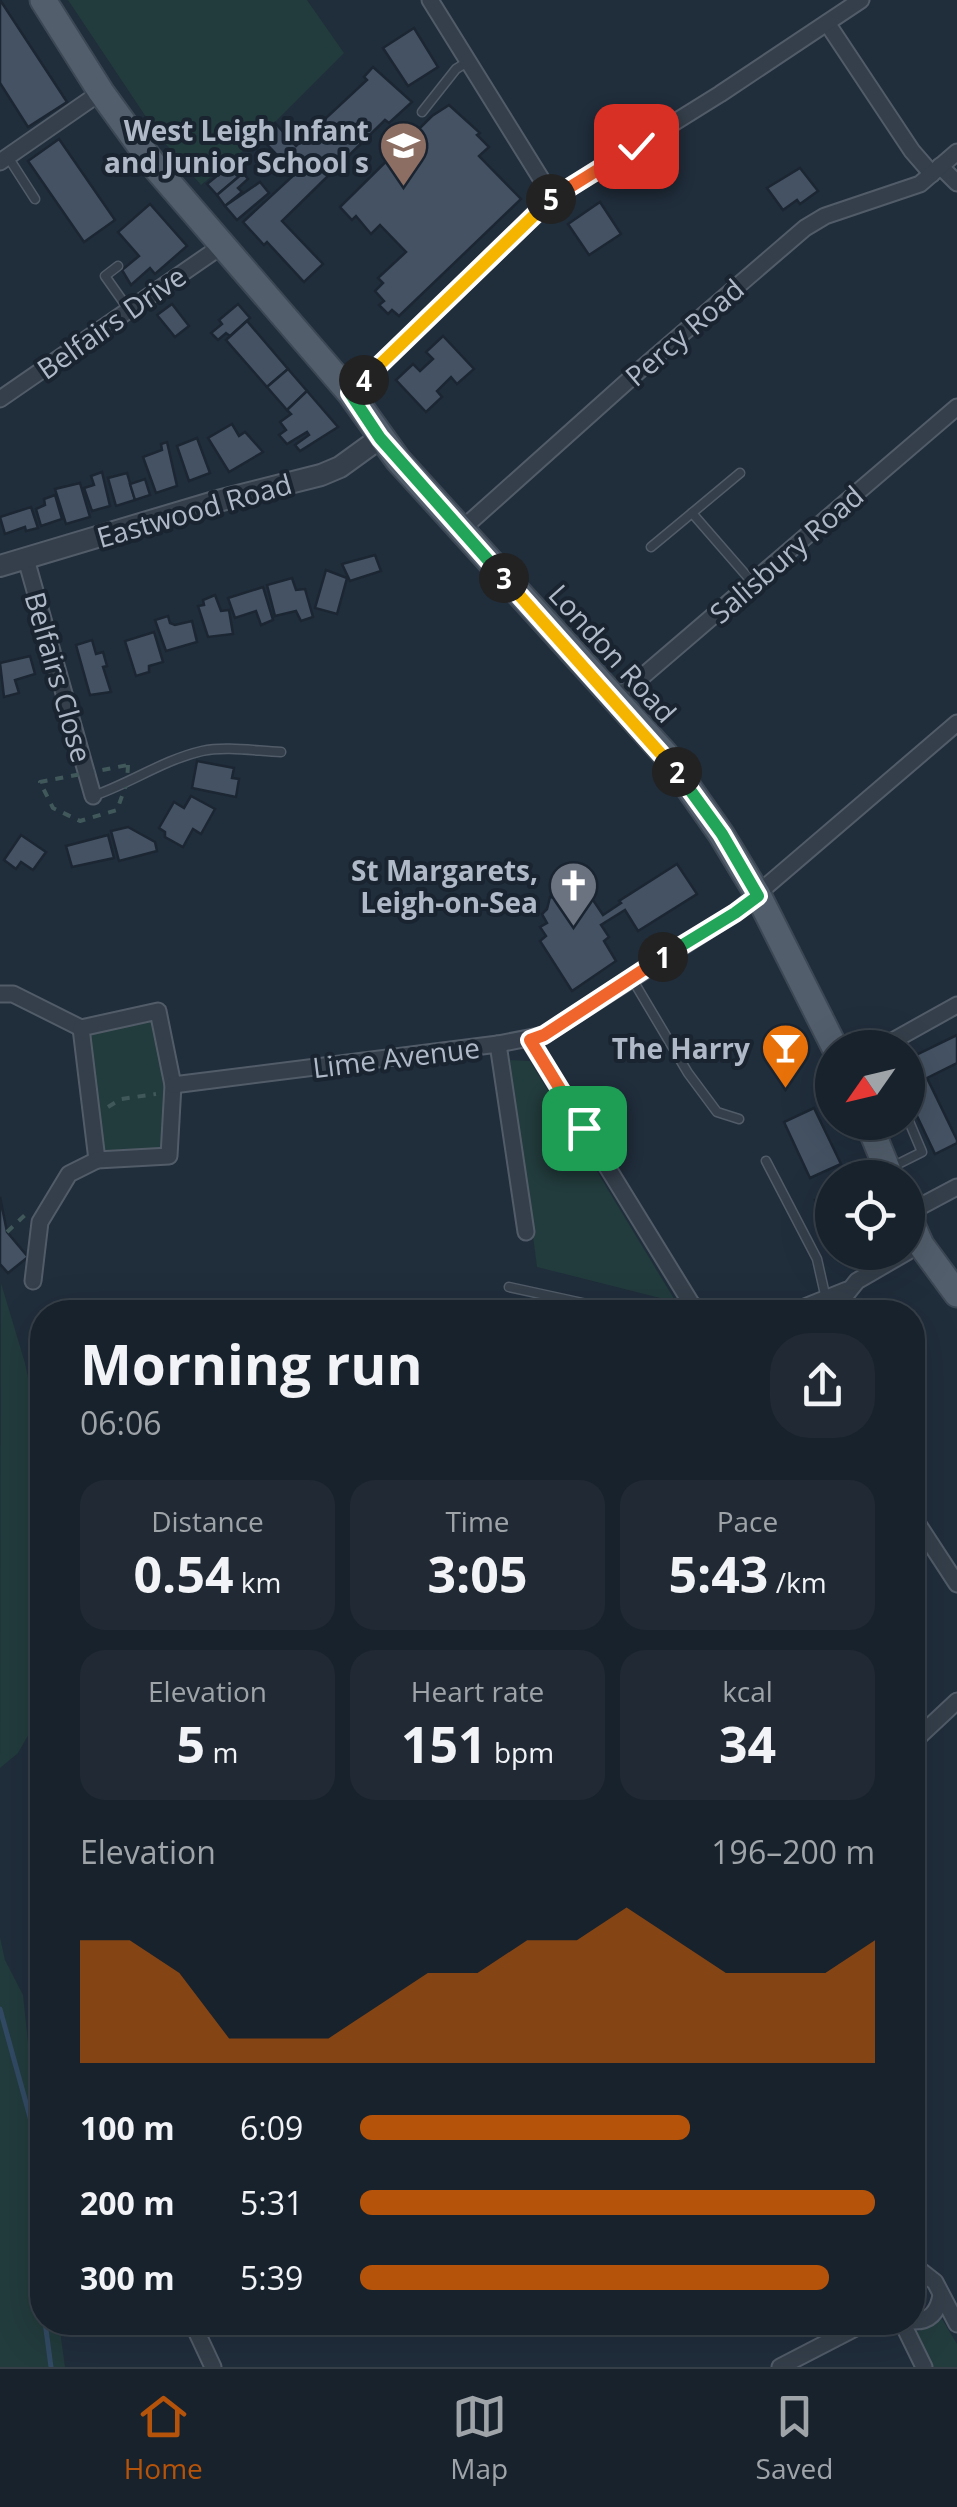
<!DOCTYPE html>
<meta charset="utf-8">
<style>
body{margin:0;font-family:"Open Sans",sans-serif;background:#212a34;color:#f1f3f6;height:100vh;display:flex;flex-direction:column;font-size:38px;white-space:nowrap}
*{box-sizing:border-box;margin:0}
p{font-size:32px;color:#9fa4a9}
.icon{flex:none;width:55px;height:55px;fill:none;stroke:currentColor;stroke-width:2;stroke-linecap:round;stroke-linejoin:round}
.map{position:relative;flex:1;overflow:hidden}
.details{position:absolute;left:30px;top:1300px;width:895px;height:1035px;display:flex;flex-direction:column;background:#18222c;border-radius:40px;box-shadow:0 10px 40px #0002,0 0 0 2px #363f48}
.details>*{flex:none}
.needle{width:65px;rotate:236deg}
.controls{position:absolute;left:815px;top:1030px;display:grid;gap:20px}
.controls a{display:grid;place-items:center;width:110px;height:110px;border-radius:50%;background:#18222c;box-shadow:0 10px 40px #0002,0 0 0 2px #363f48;font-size:50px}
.pin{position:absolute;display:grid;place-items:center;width:85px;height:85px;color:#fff;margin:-42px;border-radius:20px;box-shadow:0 5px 15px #0006}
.km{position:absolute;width:50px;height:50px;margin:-25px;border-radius:50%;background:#222;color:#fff;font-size:28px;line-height:50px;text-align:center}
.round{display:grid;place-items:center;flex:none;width:105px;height:105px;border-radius:40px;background:#212a34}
.head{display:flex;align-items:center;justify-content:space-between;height:170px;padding:0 50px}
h1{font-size:55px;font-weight:700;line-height:75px}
.figures{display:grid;grid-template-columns:repeat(3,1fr);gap:15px;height:170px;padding:10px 50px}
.figures div{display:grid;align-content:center;border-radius:25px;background:#212a34;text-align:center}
.figures b{font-size:50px;font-weight:700}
.figures small{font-size:28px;font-weight:400}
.figures p{font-size:28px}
.chart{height:280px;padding:20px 50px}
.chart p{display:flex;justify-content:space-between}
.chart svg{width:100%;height:180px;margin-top:10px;fill:#b45309;opacity:.7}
ul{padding:0 50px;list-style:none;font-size:32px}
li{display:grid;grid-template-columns:160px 120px 1fr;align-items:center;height:75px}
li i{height:25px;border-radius:12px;background:#b45309}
.tab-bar{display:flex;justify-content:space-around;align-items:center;height:140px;border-top:2px solid #363f48;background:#18222c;font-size:28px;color:#9fa4a9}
.tab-bar a{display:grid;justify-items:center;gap:5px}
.tab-bar .on{color:#b45309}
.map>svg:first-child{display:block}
</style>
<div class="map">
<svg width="957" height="2367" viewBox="0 0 957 2367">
<rect width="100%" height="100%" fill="#202d3b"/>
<!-- green -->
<g fill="#223b3c">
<polygon points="68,0 307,0 344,53 260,137 201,185 158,135"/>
<polygon points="153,1017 167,1086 164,1149 102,1153 86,1031"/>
<polygon points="510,1060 530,1061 676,1302 537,1267"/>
<polygon points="1,1283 25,1363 42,1445 42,1711 18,1753 0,1768"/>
<polygon points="0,1937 5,1960 23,1995 32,2079 42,2127 42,2322 59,2323 65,2367 0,2367"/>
<polygon points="942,2319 957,2344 957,2367 932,2367 915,2333"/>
</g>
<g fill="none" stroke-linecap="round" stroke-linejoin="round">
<!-- stream -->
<g stroke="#324a64" stroke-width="5">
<polyline points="0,2009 33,2128 42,2283"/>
<polyline points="45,2322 51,2367"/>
</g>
</g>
<!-- building -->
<g fill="#445263" stroke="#1b2632" stroke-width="2.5">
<polygon points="0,0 67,102 28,127 0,83"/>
<polygon points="414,28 438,67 408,86 383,48"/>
<polygon points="373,67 412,102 389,123 385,120 282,221 323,264 304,282 267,242 264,245 243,222 295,174 260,137 275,123 296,146 367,80 364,77"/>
<polygon points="449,105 480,133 477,135 489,147 479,156 521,199 399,316 392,310 388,314 379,305 384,301 375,291 383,283 378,278 406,252 380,225 371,234 356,216 352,220 340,207 432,116"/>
<polygon points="59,139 115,220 84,242 28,161"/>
<polygon points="237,165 243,173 217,195 207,184 223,171 226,174"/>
<polygon points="800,168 818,191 800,204 797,200 783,210 767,188"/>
<polygon points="243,173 248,179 238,188 242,192 225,206 217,195"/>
<polygon points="260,182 269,193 237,220 225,206"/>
<polygon points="600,202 621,234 589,255 568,224"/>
<polygon points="150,204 187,246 155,274 150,268 131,285 122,270 139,256 118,232"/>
<polygon points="172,304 189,326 175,337 157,315"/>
<polygon points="238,304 250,318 230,336 226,333 218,340 211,333 222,324 219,320"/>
<polygon points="247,321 288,369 267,387 226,340"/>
<polygon points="443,336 474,369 457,384 451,377 437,391 442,397 426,412 396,380 413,364 420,371 433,359 426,352"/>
<polygon points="288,369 307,391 287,410 267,387"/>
<polygon points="307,391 338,427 300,451 295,445 309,435 307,432 287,444 279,435 286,430 280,422 291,414 287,410"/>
<polygon points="232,424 239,436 245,432 263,452 229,472 208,438"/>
<polygon points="197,438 210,473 189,481 177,446"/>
<polygon points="167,442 177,486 156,493 143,457 162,450 161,444"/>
<polygon points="102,472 110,506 92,511 84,488 94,485 91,476"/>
<polygon points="127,473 135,500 116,506 108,478"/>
<polygon points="145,479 150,495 135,500 130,484"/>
<polygon points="80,483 90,517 66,524 55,489"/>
<polygon points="55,495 62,519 41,526 36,509 45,505 44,499"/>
<polygon points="31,507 38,528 26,531 25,527 5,534 0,517"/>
<polygon points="375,555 381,571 350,581 342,564"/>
<polygon points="326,570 347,578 337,614 315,608"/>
<polygon points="292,578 296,590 305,589 313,617 301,621 296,611 275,616 267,585"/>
<polygon points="263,587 273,620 261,625 256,611 235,618 228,598"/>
<polygon points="215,595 221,611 229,610 233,634 208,637 198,606 204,605 203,600"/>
<polygon points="168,616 170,623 175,625 192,621 197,642 166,651 155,620"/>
<polygon points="154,632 163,662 149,666 149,672 136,676 125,641"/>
<polygon points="92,640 96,654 103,652 107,666 103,667 111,692 90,695 76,645"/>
<polygon points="30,656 35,674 15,680 19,693 4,697 0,663"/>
<polygon points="197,761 234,768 232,778 239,779 236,797 192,788"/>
<polygon points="191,796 215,809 201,834 193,829 183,847 165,837 165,832 159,828 174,802 184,808"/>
<polygon points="128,827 155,842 157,851 119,861 111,831"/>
<polygon points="21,835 46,852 33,870 21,862 16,869 4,860"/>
<polygon points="108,835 114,858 72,867 66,846"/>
<polygon points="677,864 697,894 638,931 625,910 601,925 609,937 604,941 616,961 572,991 540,941 546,936 540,927 547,923 542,914 547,909 550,897 561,899 572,894 577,900 589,894 603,915 621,903 619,901"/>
<polygon points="957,1035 957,1063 927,1078 957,1140 957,1143 935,1154 908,1097 908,1088 916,1084 908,1067 908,1059"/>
<polygon points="814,1108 841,1164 810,1178 784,1122"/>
<polygon points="832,1192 832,1213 823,1218 815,1200"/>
<polygon points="0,1197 7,1232 28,1257 8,1273 0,1264"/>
</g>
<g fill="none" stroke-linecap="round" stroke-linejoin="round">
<defs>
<g id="service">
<polyline points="422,112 456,69 469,61"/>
<polyline points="8,157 35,199"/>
<polyline points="118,266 105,276 129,310"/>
<polyline points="692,513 740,473"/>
<polyline points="651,547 692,513 752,582"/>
<path d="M93,796c38,-13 70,-36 109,-45 24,-5 54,0 79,1"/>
<polyline points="631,977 688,1073 717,1112 739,1119"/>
<polyline points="766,1161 817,1259 826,1299"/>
<polyline points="892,1167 922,1152 908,1119"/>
<polyline points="509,1287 624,1312"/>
<polyline points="679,1312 691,1303"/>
</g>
<g id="minor">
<polyline points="430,0 553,198"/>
<polyline points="827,23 912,151 932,174"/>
<polyline points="0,162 101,92"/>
<polyline points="940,166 957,183"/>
<polyline points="350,393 553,198 720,94 861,0"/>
<polyline points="0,399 223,245"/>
<polyline points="461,530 641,369 805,228 825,216 920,184 957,152"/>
<polyline points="26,559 93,796"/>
<polyline points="615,700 957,407"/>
<polyline points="0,994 13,994 81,1028"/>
<polygon points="158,1011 173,1085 169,1156 97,1160 81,1028"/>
<polyline points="529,1040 691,1303 701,1312"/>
<polyline points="498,1044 526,1232"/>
<polyline points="880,1048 957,1005"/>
<polyline points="173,1085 498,1044 544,1035 735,913 957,723"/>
<polyline points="908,1213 957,1187"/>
<polyline points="33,1281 40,1222 69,1174 97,1160"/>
<polyline points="792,1312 847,1290"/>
<polyline points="832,1312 857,1281 907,1252"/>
<polyline points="912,1515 957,1584"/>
<polyline points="912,1743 957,1701"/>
<polyline points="912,2264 935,2282 957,2324"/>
<path d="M912,2321c18,1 26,-9 29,-26"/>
<polyline points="192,2322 213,2367"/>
<polyline points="902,2322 924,2367"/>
<polyline points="780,2367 867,2322"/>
</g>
<polyline id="tertiary" points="0,566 214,502 321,475 340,467 380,438"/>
<g id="primary">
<polyline points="43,0 101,92 156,168 350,393 398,460 665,754 721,834 758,895 835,1048"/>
<polyline points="868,1122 891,1178"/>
<polyline points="908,1216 921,1245 957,1294"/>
</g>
</defs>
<!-- service casing -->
<use href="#service" stroke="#525c69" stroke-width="11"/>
<!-- minor casing -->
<use href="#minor" stroke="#525c69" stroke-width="19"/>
<!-- tertiary casing -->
<use href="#tertiary" stroke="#525c69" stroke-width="24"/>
<!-- primary casing -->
<use href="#primary" stroke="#3d4855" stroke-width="29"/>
<!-- path -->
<g stroke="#40585a" stroke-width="4" stroke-dasharray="8 8" stroke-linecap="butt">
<polygon points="128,765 127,782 117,810 80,821 53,808 40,782"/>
<polyline points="108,1107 121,1099 156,1094"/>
<polyline points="7,1232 25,1215"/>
</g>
<!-- service -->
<use href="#service" stroke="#343f4b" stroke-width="8"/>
<!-- minor -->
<use href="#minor" stroke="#343f4b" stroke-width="15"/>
<!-- tertiary -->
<use href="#tertiary" stroke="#343f4b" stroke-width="20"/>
<!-- primary -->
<use href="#primary" stroke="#525e6c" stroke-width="25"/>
</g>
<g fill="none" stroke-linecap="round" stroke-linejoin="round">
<defs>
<polyline id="split-1" points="584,1128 530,1040 544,1035 663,957"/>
<polyline id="split-2" points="663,957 735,913 758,896 722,834 677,772"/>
<polyline id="split-3" points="504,578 677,772"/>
<polyline id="split-4" points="364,380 350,393 380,438 504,578"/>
<polyline id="split-5" points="364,380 551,199"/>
<polyline id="split-6" points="551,199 636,146"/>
</defs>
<!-- split-1 casing -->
<use href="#split-1" stroke="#fff" stroke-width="20"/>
<!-- split-2 casing -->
<use href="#split-2" stroke="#fff" stroke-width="20"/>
<!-- split-3 casing -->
<use href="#split-3" stroke="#fff" stroke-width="20"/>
<!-- split-4 casing -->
<use href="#split-4" stroke="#fff" stroke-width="20"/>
<!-- split-5 casing -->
<use href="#split-5" stroke="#fff" stroke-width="20"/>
<!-- split-6 casing -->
<use href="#split-6" stroke="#fff" stroke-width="20"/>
<!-- split-1 -->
<use href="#split-1" stroke="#f0652b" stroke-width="12"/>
<!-- split-2 -->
<use href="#split-2" stroke="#22a559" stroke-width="12"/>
<!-- split-3 -->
<use href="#split-3" stroke="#f5b400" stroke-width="12"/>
<!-- split-4 -->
<use href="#split-4" stroke="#22a559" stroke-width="12"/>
<!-- split-5 -->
<use href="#split-5" stroke="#f5b400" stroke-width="12"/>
<!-- split-6 -->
<use href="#split-6" stroke="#f0652b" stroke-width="12"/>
</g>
<!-- icons -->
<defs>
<symbol id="school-pin" viewBox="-11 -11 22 30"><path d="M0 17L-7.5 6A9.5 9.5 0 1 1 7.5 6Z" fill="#8d6e63" stroke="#192430"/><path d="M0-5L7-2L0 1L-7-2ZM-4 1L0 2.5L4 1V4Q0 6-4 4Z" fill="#fff"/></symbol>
<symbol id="church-pin" viewBox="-11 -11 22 30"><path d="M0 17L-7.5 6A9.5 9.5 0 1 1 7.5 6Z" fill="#6b7280" stroke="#192430"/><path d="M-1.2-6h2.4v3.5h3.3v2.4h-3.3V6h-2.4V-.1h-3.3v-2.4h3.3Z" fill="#fff"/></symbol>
<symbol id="bar-pin" viewBox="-11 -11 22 30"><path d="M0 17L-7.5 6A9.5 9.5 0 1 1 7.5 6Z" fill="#e8710a" stroke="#192430"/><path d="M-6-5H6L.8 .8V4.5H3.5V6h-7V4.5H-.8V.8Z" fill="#fff"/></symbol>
</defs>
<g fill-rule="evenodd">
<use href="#school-pin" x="376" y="118" width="55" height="75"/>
<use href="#church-pin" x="546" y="858" width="55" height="75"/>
<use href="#bar-pin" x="758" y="1020" width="55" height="75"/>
</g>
<g text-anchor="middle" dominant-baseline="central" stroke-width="8" stroke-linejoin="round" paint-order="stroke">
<!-- poi labels -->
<g font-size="28" font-weight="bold" fill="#afb9c8" stroke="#192430" text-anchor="end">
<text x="369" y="130">West Leigh Infant<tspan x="369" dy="32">and Junior School s</tspan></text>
<text x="538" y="870">St Margarets,<tspan x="538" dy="32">Leigh-on-Sea</tspan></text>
<text x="750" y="1048">The Harry</text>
</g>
<!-- street labels -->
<g font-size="28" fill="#afb9c8" stroke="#192430">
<text transform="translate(111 322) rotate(-35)">Belfairs Drive</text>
<text transform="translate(684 332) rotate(-41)">Percy Road</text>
<text transform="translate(194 510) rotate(-16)">Eastwood Road</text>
<text transform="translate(786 554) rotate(-41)">Salisbury Road</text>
<text transform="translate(613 653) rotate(48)">London Road</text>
<text transform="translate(59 677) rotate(74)">Belfairs Close</text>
<text transform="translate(396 1057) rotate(-7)">Lime Avenue</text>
</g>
</g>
</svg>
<div class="controls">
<a><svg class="needle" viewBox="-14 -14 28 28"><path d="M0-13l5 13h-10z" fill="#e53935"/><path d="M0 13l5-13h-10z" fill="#9fa4a9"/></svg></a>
<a><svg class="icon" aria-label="locate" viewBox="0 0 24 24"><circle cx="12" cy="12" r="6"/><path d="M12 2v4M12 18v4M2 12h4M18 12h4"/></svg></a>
</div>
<div class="pin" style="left:584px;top:1128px;background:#1e9e55"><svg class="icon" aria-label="arrive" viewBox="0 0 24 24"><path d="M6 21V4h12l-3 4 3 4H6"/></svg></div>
<div class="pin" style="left:636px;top:146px;background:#d93025"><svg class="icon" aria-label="check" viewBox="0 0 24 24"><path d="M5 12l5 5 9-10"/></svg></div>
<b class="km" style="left:663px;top:957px">1</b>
<b class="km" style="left:677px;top:772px">2</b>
<b class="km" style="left:504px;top:578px">3</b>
<b class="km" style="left:364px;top:380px">4</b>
<b class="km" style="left:551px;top:199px">5</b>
<section class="details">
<div class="head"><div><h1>Morning run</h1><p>06:06</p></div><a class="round"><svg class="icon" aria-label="share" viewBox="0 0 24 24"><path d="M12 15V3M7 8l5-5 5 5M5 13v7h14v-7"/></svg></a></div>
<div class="figures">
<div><p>Distance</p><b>0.54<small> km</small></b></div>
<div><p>Time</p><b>3:05</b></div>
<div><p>Pace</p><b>5:43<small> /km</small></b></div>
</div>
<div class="figures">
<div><p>Elevation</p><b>5<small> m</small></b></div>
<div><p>Heart rate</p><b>151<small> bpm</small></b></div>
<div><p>kcal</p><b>34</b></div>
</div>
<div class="chart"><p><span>Elevation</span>196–200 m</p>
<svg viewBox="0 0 160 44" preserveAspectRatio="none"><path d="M0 44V14L10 14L20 22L30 38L40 38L50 38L60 30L70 22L80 22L90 14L100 14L110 6L120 14L130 22L140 22L150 22L160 14V44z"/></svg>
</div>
<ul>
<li><b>100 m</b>6:09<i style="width:64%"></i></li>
<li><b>200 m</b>5:31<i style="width:100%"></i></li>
<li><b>300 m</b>5:39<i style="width:91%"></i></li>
</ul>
</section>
</div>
<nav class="tab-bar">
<a class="on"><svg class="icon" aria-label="home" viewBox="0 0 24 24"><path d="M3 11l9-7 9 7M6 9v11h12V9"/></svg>Home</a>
<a><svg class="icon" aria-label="map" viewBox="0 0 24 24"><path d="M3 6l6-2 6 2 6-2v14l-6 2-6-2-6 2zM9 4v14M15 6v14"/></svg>Map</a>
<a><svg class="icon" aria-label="saved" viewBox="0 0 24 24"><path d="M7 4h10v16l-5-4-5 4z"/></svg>Saved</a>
</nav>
